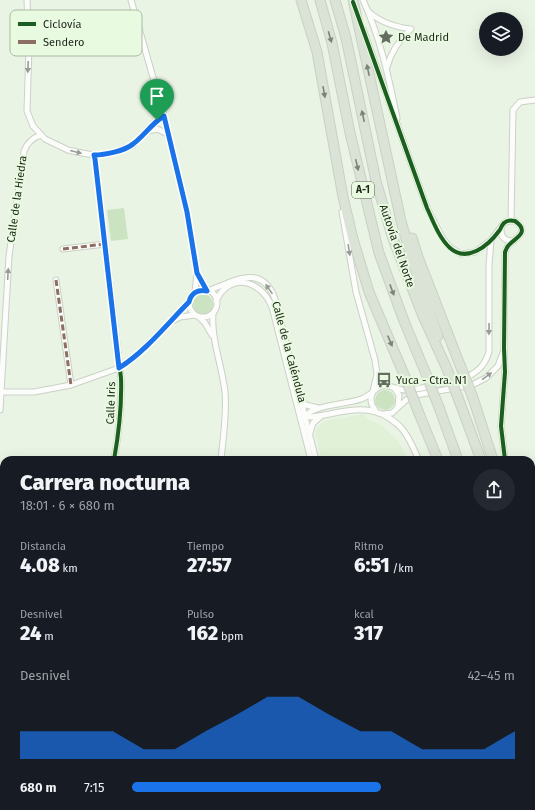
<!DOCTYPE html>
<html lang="es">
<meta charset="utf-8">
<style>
body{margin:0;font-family:"Fira Sans",sans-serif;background:#242831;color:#f1f3f6;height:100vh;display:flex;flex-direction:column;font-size:15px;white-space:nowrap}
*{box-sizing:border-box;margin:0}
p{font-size:13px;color:#9ea1a6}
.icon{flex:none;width:22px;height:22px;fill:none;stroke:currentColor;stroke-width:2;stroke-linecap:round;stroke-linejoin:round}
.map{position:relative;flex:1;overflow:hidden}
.sheet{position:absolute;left:0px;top:456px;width:535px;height:354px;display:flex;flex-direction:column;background:#171b24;border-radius:12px 12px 0 0;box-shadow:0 4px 16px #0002}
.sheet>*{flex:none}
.buttons{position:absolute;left:479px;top:12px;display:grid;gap:8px}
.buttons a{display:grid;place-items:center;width:44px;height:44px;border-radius:50%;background:#171b24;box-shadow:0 4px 16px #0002;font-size:20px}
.pin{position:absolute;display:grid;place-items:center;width:34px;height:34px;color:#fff;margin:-41px -17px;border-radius:50% 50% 50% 0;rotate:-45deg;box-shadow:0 0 4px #0007}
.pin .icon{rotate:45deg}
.round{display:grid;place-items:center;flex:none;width:42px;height:42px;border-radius:21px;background:#242831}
.head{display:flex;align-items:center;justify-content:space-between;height:68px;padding:0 20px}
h1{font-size:22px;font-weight:800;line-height:30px}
.figures{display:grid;grid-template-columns:repeat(3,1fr);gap:6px;height:68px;padding:4px 20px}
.figures div{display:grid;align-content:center}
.figures b{font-size:20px;font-weight:800}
.figures small{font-size:11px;font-weight:400}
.figures p{font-size:11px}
.chart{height:112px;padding:8px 20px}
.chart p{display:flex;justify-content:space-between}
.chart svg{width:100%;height:72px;margin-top:4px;fill:#1a73e8;opacity:.7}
ul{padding:0 20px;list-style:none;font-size:13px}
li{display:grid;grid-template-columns:64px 48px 1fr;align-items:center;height:30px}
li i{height:10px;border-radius:5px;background:#1a73e8}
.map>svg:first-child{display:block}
</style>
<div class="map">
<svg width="535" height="810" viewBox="0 0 535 810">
<rect width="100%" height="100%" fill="#eaf4e5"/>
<!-- built -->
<g fill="#e0f1d8">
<polygon points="363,414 368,419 381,425 398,441 408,460 322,460 315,434 317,428 324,421"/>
<polygon points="531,475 535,475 535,638 533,610 534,576 531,545"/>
<rect x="198" y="806" width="263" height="4"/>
</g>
<!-- green -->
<g fill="#cce3c1">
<polygon points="124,208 128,239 111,241 107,210"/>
<circle cx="203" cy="304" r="10"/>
<circle cx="385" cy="400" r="10"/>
<polygon points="19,806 59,806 67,810 16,810"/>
<polygon points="401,806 448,806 448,810 405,810"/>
</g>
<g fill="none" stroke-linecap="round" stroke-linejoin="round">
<defs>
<g id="street">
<polyline points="27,0 29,47 27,111 33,126 45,139 68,150 82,153 94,155 107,154 132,146 155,122 164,116"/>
<polyline points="131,0 164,116 187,212 197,273 195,292"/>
<path d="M363,0c17,37 26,78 34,118"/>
<path d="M369,12c12,11 26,15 42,17 -12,11 -20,23 -24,38"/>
<path d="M363,29l64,179 16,31 8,9 10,6 14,-2 16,-12 13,-17 4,-2h7c17,12 -2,18 -7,25 -1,1 -2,4 -3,6l-1,96 1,24 -4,54 4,34"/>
<polyline points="148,131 157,129 168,134"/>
<path d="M94,155l1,4 26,219c1,28 -2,54 -7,82"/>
<polyline points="342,212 356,292 375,360 377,374 373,391"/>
<polyline points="511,220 513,110 520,102 535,100"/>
<path d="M501,230c0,7 4,11 12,11"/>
<polyline points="63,249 105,244"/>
<polyline points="198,274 207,291"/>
<polyline points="56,280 71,385"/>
<circle cx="203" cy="303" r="14"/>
<path d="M208,291c26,-10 54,-28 67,8l41,161"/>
<path d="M216,301c14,-30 45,-21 56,6l39,153"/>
<path d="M213,313c-2,27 9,52 12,79 2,22 -2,46 -4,68"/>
<polyline points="199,317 205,323 212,335"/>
<polyline points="174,320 180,317 195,315"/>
<polyline points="395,389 399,395 398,406"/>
<polyline points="0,392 34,392 71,385 119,368 139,353 189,302"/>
<polyline points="302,402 306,405 318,408"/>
<path d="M0,410l9,-154 15,-105c3,-8 8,-13 17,-16"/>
<path d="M375,410c-6,-8 -6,-18 4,-23 10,-5 19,5 30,3 20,-2 40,-9 60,-14 11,-6 16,-12 20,-24v-87l2,-25"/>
<path d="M303,414l2,2 6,1c28,-3 52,-15 78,1 5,3 10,7 14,12 7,9 11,20 16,30"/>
<polyline points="384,414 392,413 406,400 416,395 472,385 486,378 498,366 503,353"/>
<path d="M304,417c11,-13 41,-12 57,-18 4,-1 7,-4 11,-6"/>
<polyline points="310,433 313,423 320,417"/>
<polyline points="0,502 4,503"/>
<polyline points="0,593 4,593"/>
<polyline points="0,662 4,662"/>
<polyline points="283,806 285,810"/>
<polyline points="292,806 293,810"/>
<polyline points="461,806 461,810"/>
<polyline points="8,810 11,806"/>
<polyline points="133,810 135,806"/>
</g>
<g id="highway">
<polyline points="301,0 317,52 343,197 353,239 369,292 405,377"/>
<polyline points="320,0 332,43 350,133 379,253 404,321 426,374"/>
<polyline points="335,0 346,38 376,181 392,236 422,314 447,369"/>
<polyline points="353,0 401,221 412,260 438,336"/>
<polyline points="412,238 418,257 460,365"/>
<polyline points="473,398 493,460"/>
<polyline points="460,403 481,460"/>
<polyline points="440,410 458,460"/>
<polyline points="420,416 438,460"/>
<polyline points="531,688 535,738"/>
<polyline points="469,810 469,806"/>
<polyline points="493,810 494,806"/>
<polyline points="514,810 515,806"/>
</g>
</defs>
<!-- street casing -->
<use href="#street" stroke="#cad1c6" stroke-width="7"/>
<!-- highway casing -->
<use href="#highway" stroke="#cbcfc8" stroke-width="11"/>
<!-- street -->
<use href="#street" stroke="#fcfdfb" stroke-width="5"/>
<!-- highway -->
<use href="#highway" stroke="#dae3d6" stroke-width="9"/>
<defs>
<g id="highway-bridge">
<polyline points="460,365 473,398"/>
<polyline points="447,369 460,403"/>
<polyline points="426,374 440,410"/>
<polyline points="405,377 420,416"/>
</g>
</defs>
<!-- highway-bridge casing -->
<use href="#highway-bridge" stroke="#cbcfc8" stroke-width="11" stroke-linecap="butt"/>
<!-- highway-bridge -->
<use href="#highway-bridge" stroke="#dae3d6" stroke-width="9"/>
<!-- quiet -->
<g stroke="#8d6e63" stroke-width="3" stroke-dasharray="6 3" stroke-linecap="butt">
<polyline points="63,249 105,244"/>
<polyline points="56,280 71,385"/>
<polyline points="0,502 4,503"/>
<polyline points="0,593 4,593"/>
<polyline points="0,662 4,662"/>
</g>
<defs>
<g id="cycleway">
<path d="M353,2l74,206c6,13 12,30 23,40 17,15 38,-2 49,-17 2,-2 2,-5 5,-8 3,-3 7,-3 11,-2 17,12 -2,18 -7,25 -1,1 -2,4 -3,6l-1,96 1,24 -4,54 4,34"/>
<path d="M94,155l1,4 26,219c1,28 -2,54 -7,82"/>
</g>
</defs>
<!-- cycleway casing -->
<use href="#cycleway" stroke="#e8fadf" stroke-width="6"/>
<!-- cycleway -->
<use href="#cycleway" stroke="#1b5e20" stroke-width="4"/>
</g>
<!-- one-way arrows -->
<defs><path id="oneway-solid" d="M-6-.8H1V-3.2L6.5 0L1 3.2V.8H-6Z"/></defs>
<g fill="#7c8478">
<use href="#oneway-solid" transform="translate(330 37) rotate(74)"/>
<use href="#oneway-solid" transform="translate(368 70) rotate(-102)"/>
<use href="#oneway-solid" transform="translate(324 92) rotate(80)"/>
<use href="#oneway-solid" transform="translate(363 116) rotate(-102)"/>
<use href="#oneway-solid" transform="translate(357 165) rotate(77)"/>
<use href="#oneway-solid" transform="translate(392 290) rotate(70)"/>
<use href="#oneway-solid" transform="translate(390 341) rotate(67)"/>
</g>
<g fill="#989c96">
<use href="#oneway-solid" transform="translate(28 67) rotate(92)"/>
<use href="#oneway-solid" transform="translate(76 152) rotate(14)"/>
<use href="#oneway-solid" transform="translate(349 250) rotate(81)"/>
<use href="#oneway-solid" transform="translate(8 274) rotate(-87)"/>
<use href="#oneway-solid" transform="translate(269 289) rotate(-125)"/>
<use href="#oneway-solid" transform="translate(489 329) rotate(91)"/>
<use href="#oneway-solid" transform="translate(487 376) rotate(-36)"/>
</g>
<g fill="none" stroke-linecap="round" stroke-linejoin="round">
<defs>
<path id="route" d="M164,116l23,96 10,61 10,18c-9,-2 -16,2 -18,11 -22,22 -43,49 -70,66l-24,-209 -1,-4c10,0 31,-4 39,-11 11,-8 19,-21 31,-28z"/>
</defs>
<!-- route casing -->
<use href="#route" stroke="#fff" stroke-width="8"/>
<!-- route -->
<use href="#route" stroke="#1a73e8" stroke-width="5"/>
</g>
<!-- icons -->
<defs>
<symbol id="sight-bare" viewBox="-9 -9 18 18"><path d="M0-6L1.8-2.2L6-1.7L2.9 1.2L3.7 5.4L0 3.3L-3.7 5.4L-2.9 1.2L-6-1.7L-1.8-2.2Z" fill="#656d62" stroke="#e8fadf" stroke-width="2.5" paint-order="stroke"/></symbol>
<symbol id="bus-bare" viewBox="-9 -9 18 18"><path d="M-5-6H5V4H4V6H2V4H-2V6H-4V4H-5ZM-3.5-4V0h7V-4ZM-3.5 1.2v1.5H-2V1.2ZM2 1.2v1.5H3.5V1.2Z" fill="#656d62" stroke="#e8fadf" stroke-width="2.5" paint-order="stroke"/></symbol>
</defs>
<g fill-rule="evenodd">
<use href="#sight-bare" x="375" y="26" width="22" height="22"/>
<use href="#bus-bare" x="373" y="369" width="22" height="22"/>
</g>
<g text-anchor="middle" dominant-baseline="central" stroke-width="4" stroke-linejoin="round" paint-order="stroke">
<!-- shield labels -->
<rect fill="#e8fadf" stroke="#5b6556" stroke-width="1" x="352" y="182" width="22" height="16" rx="3"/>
<g font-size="10" font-weight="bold" fill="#1e251b">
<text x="363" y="190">A-1</text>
</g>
<!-- poi labels -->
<g font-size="11" fill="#1e251b" stroke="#e8fadf" text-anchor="start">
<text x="398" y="37">De Madrid</text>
<text x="396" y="380">Yuca - Ctra. N1</text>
</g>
<!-- street labels -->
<g font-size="11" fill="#1e251b" stroke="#e8fadf">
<text transform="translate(17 199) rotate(-82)">Calle de la Hiedra</text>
<text transform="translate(397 246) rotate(71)">Autovía del Norte</text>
<text transform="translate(289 352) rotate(75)">Calle de la Caléndula</text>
<text transform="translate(111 403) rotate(-88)">Calle Iris</text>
</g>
</g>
<!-- legend -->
<rect x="10" y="10" width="132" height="46" rx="6" fill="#e8fadf" stroke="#abbaa4" stroke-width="1"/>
<rect x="18" y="22" width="18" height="4" fill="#1b5e20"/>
<rect x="18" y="40" width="18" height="4" fill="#8d6e63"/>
<g font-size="11" fill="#1e251b">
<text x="43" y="28">Ciclovía</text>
<text x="43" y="46">Sendero</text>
</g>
</svg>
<div class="buttons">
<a><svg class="icon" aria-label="layers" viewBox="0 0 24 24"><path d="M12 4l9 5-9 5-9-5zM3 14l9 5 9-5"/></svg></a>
</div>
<div class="pin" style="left:157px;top:120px;background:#1e9e55"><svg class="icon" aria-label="arrive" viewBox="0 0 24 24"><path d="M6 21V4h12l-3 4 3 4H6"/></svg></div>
<section class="sheet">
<div class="head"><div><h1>Carrera nocturna</h1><p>18:01 · 6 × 680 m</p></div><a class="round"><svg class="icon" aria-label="share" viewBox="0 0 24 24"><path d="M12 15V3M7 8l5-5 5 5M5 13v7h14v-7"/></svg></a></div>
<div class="figures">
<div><p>Distancia</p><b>4.08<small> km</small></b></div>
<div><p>Tiempo</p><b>27:57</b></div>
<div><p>Ritmo</p><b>6:51<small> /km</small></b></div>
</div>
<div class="figures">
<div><p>Desnivel</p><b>24<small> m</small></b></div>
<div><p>Pulso</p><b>162<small> bpm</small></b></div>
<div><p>kcal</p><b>317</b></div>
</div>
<div class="chart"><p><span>Desnivel</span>42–45 m</p>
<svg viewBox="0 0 160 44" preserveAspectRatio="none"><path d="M0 44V27L10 27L20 27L30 27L40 38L50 38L60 27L70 17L80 6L90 6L100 17L110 27L120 27L130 38L140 38L150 38L160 27V44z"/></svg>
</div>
<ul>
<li><b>680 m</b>7:15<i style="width:65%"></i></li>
</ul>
</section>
</div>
